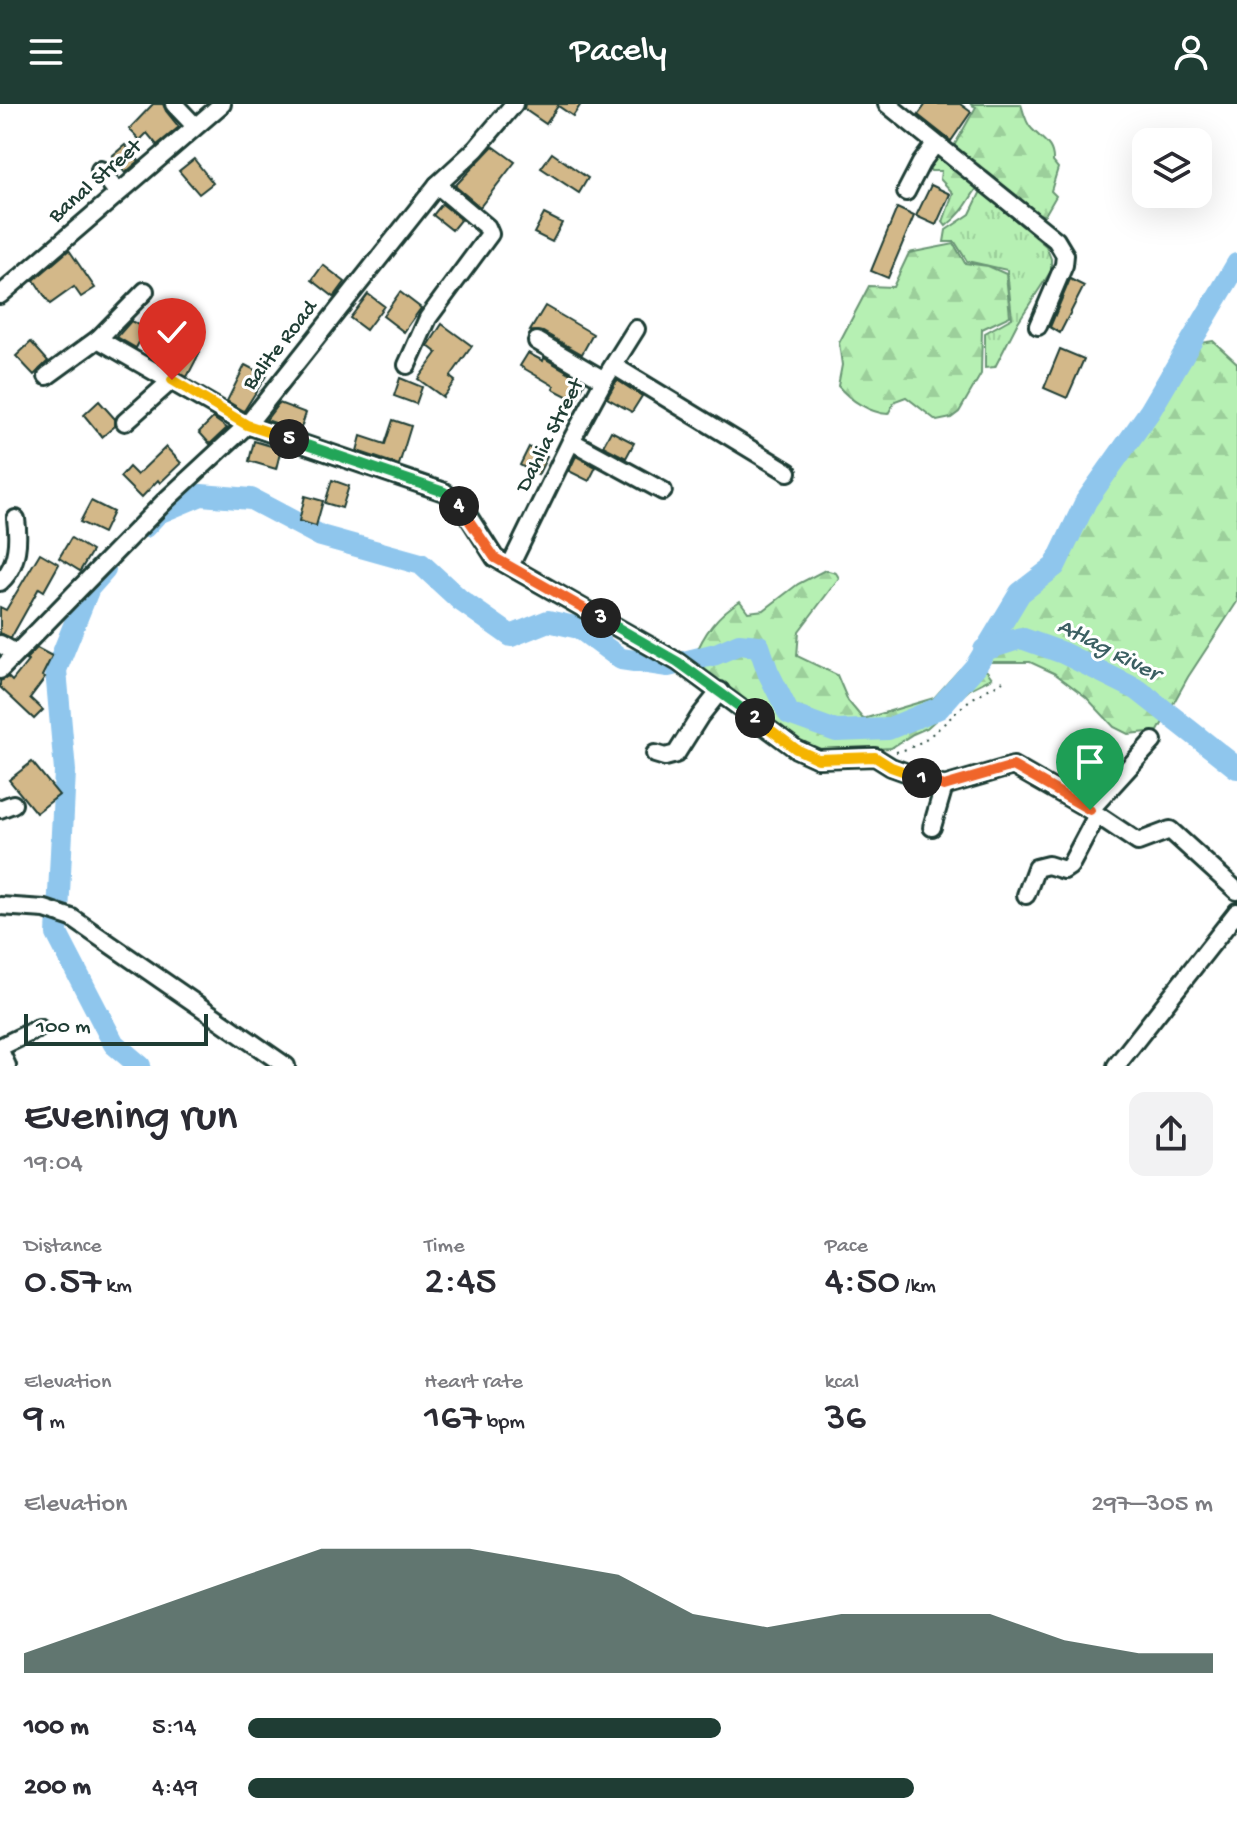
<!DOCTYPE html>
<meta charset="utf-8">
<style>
body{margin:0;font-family:"Gochi Hand",sans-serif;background:#f2f2f3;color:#2b2b33;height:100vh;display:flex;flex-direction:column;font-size:30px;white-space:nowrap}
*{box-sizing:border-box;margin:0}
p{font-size:26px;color:#7c7c81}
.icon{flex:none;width:44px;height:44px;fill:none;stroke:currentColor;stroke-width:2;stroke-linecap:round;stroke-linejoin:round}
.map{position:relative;height:962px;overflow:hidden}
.details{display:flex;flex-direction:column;background:#fff;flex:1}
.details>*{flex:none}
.controls{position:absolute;left:1132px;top:24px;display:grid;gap:16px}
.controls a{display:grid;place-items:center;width:80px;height:80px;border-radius:16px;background:#fff;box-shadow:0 8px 32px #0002;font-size:40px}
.scale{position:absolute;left:24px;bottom:20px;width:184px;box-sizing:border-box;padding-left:8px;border:4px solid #1f3d34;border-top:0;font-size:22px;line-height:28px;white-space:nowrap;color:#1f3d34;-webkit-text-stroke:6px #fff;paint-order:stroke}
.pin{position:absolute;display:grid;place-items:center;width:68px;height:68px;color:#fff;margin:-82px -34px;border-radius:50% 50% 50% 0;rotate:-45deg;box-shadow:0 0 8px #0007}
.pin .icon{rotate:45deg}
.km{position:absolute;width:40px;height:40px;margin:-20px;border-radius:50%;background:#222;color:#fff;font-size:22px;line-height:40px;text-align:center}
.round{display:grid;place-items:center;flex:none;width:84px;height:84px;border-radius:16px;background:#f2f2f3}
.head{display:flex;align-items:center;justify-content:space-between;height:136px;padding:0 24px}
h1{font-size:44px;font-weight:600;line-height:60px}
.metrics{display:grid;grid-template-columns:repeat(3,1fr);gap:12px;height:136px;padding:8px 24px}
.metrics div{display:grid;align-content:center}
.metrics b{font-size:40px;font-weight:600}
.metrics small{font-size:22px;font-weight:400}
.metrics p{font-size:22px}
.chart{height:224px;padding:16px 24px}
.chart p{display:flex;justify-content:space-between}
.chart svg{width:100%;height:144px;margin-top:8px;fill:#1f3d34;opacity:.7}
ul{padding:0 24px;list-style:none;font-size:26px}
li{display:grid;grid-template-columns:128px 96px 1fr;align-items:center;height:60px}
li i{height:20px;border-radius:10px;background:#1f3d34}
header{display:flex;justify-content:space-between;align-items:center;height:104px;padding:0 24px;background:#1f3d34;color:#fff;font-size:36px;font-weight:600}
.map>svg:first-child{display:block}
</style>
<header><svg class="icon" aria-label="menu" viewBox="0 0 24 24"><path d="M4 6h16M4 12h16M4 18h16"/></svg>Pacely<svg class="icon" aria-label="person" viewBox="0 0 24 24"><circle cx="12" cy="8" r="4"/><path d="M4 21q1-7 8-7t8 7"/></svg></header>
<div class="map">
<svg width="1237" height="962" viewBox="0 0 1237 962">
<defs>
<pattern id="grass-tufts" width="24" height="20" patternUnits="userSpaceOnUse" patternTransform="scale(2)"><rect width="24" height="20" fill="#b6f0b3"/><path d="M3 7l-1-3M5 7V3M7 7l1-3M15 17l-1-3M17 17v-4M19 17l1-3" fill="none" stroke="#9ccf9b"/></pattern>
<pattern id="forest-firs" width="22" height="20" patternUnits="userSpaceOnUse" patternTransform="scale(2)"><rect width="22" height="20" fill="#b6f0b3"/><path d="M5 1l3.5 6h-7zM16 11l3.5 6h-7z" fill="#9ccf9b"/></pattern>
</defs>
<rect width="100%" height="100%" fill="#fff"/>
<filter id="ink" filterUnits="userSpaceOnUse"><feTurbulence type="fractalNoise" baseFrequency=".0125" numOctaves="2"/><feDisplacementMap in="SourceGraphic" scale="16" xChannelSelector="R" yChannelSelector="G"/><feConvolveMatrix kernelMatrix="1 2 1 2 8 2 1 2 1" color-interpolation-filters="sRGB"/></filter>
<g filter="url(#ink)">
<!-- grass -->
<polygon fill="url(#grass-tufts)" stroke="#6a9674" stroke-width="2" points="981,87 1046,142 1051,155 1051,167 1018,218 995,263 985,264 985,229 1012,214 1007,166 967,157 955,138 944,138 946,126 970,110"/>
<!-- forest -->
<g fill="url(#forest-firs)" stroke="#6a9674" stroke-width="2">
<path d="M970,0h51c2,7 5,20 11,25 10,11 22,15 21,33l5,6 -7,23 5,5 -11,19 -13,-1 -48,-35c-16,19 -16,30 -38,47l-3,-4 10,-29 -13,-14 1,-8h-10l-6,-8 5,-8 24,-9 22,-39z"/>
<path d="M954,140l11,19 23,3 18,8 4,42 -28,13 -1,45 -22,38 -8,6 -14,3 -31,-24 -11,4 -7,13c-18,-1 -38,-14 -50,-28l4,-21 -3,-22 30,-57 24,1 16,-34z"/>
<polygon points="1213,237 1237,259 1237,498 1188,573 1158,627 1128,630 1114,623 1086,593 1054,569 1030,558 987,558 973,553 1011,488 1046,458 1181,242"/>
<path d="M825,466l11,3 3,5 -40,53 -2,25 40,19 11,26 15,18 71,-21 26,-29 5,1 4,-4 18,5 5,7 -22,11 -43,39 -14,6 -22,14 -71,4 -22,-9 -82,-61 -22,-24c10,-25 23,-43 46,-57l8,11 16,-2 34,-26z"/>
</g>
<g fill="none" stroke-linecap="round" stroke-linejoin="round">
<!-- river -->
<g stroke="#8fc6ed" stroke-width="22">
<polyline points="145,423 158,409 201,391 251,395 321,432 421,460 460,496 511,532 548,517 579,524 621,555 668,562 716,550 739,540 759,542 768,568 789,610 836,627 888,625 939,604 976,562 1020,489 1055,462 1086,397 1150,307 1237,160"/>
<polyline points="105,466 89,484 56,566 65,667 57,830 114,940 140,962"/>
<polyline points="984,546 1021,534 1063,549 1138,586 1237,664"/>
</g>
</g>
<!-- building -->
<g fill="#d3b889" stroke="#1f3d34" stroke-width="2">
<polygon points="153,0 163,0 166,7 179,23 157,41 147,29 140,36 129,25"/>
<polygon points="525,0 581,0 573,12 558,2 546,20 524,5"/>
<polygon points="926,0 960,0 971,8 951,37 918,11"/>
<polygon points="125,41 139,57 125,69 112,52"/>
<polygon points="493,42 515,58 480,103 455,82"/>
<polygon points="552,49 588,74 579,89 541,64"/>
<polygon points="194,55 213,79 199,90 179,67"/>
<polygon points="931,81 950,90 936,121 916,112"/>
<polygon points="442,100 461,115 452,126 433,111"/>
<polygon points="897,104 914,112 888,174 871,167"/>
<polygon points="544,110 562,119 552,138 534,129"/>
<polygon points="69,146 95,184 81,193 74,183 50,200 34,176"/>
<polygon points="323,161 345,178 334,193 312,176"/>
<polygon points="1070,175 1084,182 1060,229 1050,223"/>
<polygon points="400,188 421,204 404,228 383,212"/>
<polygon points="368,190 384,202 366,226 350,214"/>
<polygon points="545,202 593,230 582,250 543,228 530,227"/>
<polygon points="131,217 146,225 136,244 117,233"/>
<polygon points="442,220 472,242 450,273 455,277 443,293 418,275 437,249 428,242"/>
<polygon points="180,237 200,248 187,273 166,262"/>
<polygon points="31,238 48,257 34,271 16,252"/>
<polygon points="1060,245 1084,255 1067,294 1044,284"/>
<polygon points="528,249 543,257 544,254 585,278 576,297 553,285 554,282 520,262"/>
<polygon points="245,261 266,272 244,307 227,297"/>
<polygon points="400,274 422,283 416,300 394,292"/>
<polygon points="617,276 642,292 632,308 607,294"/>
<polygon points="99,297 115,315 115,322 102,333 84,311"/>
<polygon points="279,299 306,309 300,327 266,316"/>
<polygon points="213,314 227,324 210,340 199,328"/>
<polygon points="393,316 411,322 399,361 357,347 361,332 385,340"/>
<polygon points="611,327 634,339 626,354 603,342"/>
<polygon points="254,337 281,345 276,365 249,357"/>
<polygon points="166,343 181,359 160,379 158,376 141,394 120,373 129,363 137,371"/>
<polygon points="529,343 547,353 538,371 520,361"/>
<polygon points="576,352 596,363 589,377 569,367"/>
<polygon points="332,376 349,382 342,404 325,399"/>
<polygon points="305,392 323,397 316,422 299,417"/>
<polygon points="91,397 113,408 103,429 80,418"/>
<polygon points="71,434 92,447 80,467 59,454"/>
<polygon points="40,449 59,460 44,487 39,484 11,534 0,529 0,503 6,506"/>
<polygon points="37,544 52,552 42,572 45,574 30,594 43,606 34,615 0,583 0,577 8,573 12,577 28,557 25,556"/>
<polygon points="32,658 59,691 36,709 9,676"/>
</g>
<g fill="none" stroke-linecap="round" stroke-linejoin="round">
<defs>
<g id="minor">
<polyline points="174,0 194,21"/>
<polyline points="887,0 1056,136 1065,151 1064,161 1038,222"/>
<polyline points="100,66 117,88"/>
<polyline points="906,88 921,59 935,40"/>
<polyline points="0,191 222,0"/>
<polyline points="98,235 247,321 444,388 465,407 495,454 678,558 796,645 818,655 875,653 891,663 944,682 1013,662 1090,706 1138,738 1170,726 1237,787"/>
<polyline points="537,237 604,276"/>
<polyline points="407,261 428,214 490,130 487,123 437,81"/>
<polyline points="614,262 788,368"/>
<polyline points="47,272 98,235 145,187"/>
<polyline points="125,318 172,276"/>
<polyline points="571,337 663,387"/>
<polyline points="510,462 571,337 604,276 636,225"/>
<path d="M0,478c18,-16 19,-41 16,-63"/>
<polyline points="0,540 16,549"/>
<polyline points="0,566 166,396 247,321 437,81 476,45 514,0"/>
<polyline points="655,650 665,653 676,650 700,612 720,587"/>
<polyline points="0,705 13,700"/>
<polyline points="1090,706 1153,637"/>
<polyline points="932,723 944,682"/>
<polyline points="1026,791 1036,764 1048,761 1064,766 1070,762 1097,711"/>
<polyline points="0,802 45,805 72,814 286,962"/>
<polyline points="0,943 39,924"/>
<polyline points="0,947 7,962"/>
<polyline points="1116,962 1237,808"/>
</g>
</defs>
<!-- minor casing -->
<use href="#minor" stroke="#1f3d34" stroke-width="22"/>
<!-- path -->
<path stroke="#1f3d34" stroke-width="2" stroke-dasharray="2 6" stroke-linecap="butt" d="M896,648c29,-6 47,-28 68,-47 11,-10 26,-16 39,-24"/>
<!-- minor -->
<use href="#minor" stroke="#fff" stroke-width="16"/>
</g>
</g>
<g fill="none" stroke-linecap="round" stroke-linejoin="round" filter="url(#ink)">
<defs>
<polyline id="split-1" points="922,674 944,682 1013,662 1090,706"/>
<polyline id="split-2" points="755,614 796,645 818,655 875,653 891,663 922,674"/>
<polyline id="split-3" points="601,514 678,558 755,614"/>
<polyline id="split-4" points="459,402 495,454 601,514"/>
<polyline id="split-5" points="289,335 444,388 459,402"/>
<polyline id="split-6" points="172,276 247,321 289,335"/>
</defs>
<!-- split-1 casing -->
<use href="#split-1" stroke="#fff" stroke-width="16"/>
<!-- split-2 casing -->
<use href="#split-2" stroke="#fff" stroke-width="16"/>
<!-- split-3 casing -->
<use href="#split-3" stroke="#fff" stroke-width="16"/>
<!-- split-4 casing -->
<use href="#split-4" stroke="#fff" stroke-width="16"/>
<!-- split-5 casing -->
<use href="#split-5" stroke="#fff" stroke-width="16"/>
<!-- split-6 casing -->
<use href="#split-6" stroke="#fff" stroke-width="16"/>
<!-- split-1 -->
<use href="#split-1" stroke="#f0652b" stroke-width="10"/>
<!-- split-2 -->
<use href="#split-2" stroke="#f5b400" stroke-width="10"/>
<!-- split-3 -->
<use href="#split-3" stroke="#22a559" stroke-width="10"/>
<!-- split-4 -->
<use href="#split-4" stroke="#f0652b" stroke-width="10"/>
<!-- split-5 -->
<use href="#split-5" stroke="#22a559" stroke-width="10"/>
<!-- split-6 -->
<use href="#split-6" stroke="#f5b400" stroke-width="10"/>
</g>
<g text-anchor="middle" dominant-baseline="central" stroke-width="6" stroke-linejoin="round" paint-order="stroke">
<!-- street labels -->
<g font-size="22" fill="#1f3d34" stroke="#fff">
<text transform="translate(96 78) rotate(-41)">Banal Street</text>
<text transform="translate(281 242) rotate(-52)">Balite Road</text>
<text transform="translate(551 332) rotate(-63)">Dahlia Street</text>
</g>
<!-- water labels -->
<g font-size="24" font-style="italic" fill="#3b5f62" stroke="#fff">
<text transform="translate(1108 547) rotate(27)">Atlag River</text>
</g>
</g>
</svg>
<div class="controls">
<a><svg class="icon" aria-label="layers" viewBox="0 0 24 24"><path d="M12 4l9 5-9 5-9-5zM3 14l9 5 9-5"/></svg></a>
</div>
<div class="scale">100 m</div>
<div class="pin" style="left:1090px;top:706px;background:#1e9e55"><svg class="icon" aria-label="arrive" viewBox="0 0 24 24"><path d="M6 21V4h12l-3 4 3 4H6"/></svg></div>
<div class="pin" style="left:172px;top:276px;background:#d93025"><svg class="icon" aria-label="check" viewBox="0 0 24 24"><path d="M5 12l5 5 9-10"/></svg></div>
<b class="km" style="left:922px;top:674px">1</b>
<b class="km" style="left:755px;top:614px">2</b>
<b class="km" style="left:601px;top:514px">3</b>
<b class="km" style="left:459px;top:402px">4</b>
<b class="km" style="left:289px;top:335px">5</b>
</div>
<section class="details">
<div class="head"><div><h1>Evening run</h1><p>19:04</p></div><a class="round"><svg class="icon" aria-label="share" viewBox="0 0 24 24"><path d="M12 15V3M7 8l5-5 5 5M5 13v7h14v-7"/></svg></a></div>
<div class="metrics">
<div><p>Distance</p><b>0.57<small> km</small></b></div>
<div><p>Time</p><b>2:45</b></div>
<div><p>Pace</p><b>4:50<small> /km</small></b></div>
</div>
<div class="metrics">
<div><p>Elevation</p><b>9<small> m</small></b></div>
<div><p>Heart rate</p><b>167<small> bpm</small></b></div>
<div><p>kcal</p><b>36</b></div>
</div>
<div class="chart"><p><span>Elevation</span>297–305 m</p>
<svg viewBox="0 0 160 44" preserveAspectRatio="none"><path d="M0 44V38L10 30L20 22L30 14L40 6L50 6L60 6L70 10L80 14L90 26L100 30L110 26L120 26L130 26L140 34L150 38L160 38V44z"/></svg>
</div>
<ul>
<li><b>100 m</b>5:14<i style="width:49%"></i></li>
<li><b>200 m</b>4:49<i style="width:69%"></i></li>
</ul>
</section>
